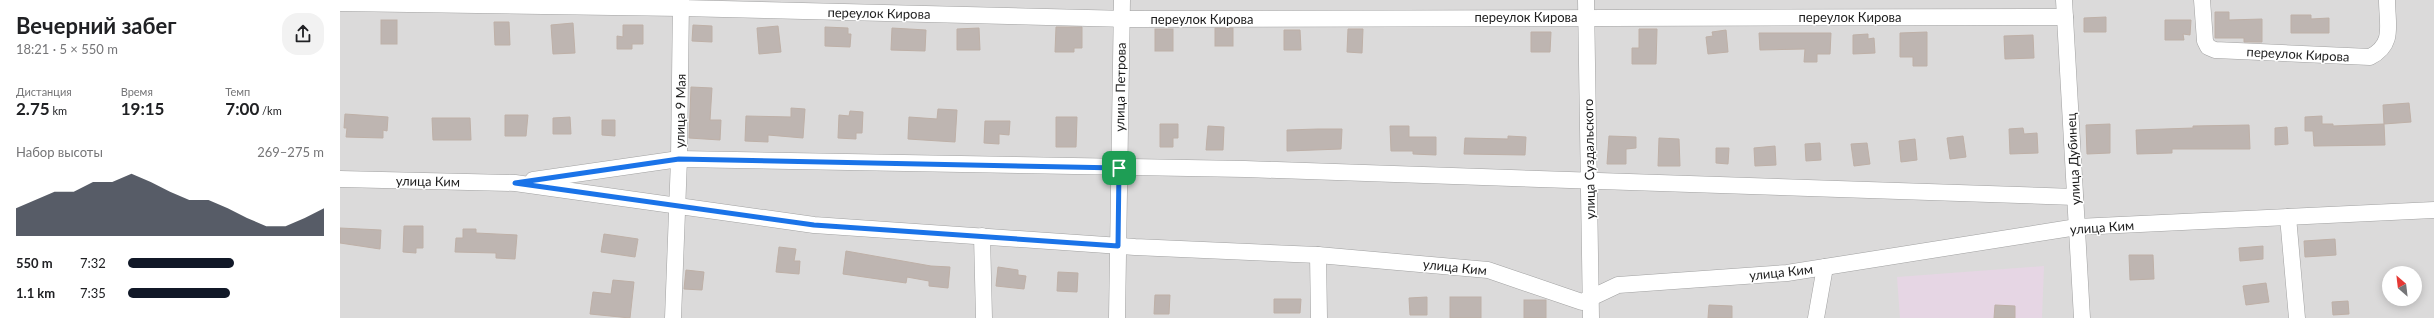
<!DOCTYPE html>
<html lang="ru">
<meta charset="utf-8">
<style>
body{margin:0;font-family:Lato,sans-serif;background:#f2f2f2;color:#202124;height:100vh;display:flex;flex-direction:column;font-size:15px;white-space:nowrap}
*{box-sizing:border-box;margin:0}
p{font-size:13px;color:#757577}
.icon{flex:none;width:22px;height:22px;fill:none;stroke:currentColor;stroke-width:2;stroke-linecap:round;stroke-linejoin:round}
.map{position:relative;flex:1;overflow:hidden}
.panel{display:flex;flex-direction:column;background:#fff;width:340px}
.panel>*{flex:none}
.needle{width:26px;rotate:332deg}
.controls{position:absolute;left:2042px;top:266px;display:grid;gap:8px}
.controls a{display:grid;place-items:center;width:40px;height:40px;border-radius:50%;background:#fff;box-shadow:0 2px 10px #0003;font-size:20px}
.pin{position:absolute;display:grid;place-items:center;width:34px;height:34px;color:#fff;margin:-17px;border-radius:8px;box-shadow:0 2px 6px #0006}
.round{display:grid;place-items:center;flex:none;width:42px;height:42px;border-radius:16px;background:#f2f2f2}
.summary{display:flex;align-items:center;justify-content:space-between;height:68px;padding:0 16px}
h1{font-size:22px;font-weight:700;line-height:30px}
.stats{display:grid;grid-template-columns:repeat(3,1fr);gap:6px;height:68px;padding:4px 16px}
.stats div{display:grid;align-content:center}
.stats b{font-size:17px;font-weight:700}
.stats small{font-size:11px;font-weight:400}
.stats p{font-size:11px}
.chart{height:112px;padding:8px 16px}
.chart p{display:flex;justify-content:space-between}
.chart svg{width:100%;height:72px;margin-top:4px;fill:#111827;opacity:.7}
ul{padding:0 16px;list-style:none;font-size:13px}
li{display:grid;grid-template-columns:64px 48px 1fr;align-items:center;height:30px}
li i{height:10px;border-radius:5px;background:#111827}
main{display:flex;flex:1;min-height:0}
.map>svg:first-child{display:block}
</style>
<main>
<section class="panel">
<div class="summary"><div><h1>Вечерний забег</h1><p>18:21 · 5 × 550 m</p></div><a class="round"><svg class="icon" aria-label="share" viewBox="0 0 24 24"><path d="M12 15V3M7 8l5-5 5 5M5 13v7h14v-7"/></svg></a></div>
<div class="stats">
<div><p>Дистанция</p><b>2.75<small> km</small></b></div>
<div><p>Время</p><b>19:15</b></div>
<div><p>Темп</p><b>7:00<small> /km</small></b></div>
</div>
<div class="chart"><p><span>Набор высоты</span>269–275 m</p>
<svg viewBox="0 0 160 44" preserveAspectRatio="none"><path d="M0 44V27L10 22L20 17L30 17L40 11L50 11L60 6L70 11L80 17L90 22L100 22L110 27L120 33L130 38L140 38L150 33L160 27V44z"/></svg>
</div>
<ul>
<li><b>550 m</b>7:32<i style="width:54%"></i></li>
<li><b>1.1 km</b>7:35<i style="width:52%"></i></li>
</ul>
</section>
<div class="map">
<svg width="2094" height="318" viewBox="0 0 2094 318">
<rect width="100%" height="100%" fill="#eeeae4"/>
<!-- residential -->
<path fill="#dbdada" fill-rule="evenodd" d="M0,0h2094v318h-2094zM2049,273h26v26h-26z"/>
<!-- industrial -->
<polygon fill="#e6d6e4" points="1704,266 1702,318 1560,318 1557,277"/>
<!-- building -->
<g fill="#beb5b1" stroke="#beb0a7">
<polygon points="1875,12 1889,12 1889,20 1922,19 1922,42 1904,42 1904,38 1875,38"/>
<polygon points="1951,15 1971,15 1971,19 1989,18 1989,33 1951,33"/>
<polygon points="1766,17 1766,32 1744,32 1744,18"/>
<rect x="41" y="20" width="16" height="24"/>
<polygon points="1825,20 1851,20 1850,35 1843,34 1844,40 1825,40"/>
<polygon points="154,22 169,22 170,45 155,45"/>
<polygon points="233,23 235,53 213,54 211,25"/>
<polygon points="283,25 303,25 303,44 292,44 292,49 277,49 277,36 283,37"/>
<polygon points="353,25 372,26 372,42 352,41"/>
<polygon points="438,26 441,52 419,54 417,28"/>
<polygon points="485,27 508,28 508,34 511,34 510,47 485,46"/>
<polygon points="716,27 742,27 742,48 734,48 734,52 715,52"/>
<polygon points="552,28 586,30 585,51 551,50"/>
<polygon points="639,28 640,50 617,50 617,29"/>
<rect x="875" y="28" width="18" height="18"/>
<rect x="815" y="29" width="18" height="22"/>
<polygon points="1008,29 1023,29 1022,53 1007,52"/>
<polygon points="1299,29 1317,29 1316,64 1292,64 1292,48 1299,48"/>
<polygon points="944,30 960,30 961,50 944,50"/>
<polygon points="1386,30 1388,52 1368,54 1366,37 1373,36 1372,32"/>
<polygon points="1191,32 1211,32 1210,52 1191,52"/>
<polygon points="1587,32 1587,66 1573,66 1573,57 1560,57 1560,33"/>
<polygon points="1419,33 1491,33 1490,54 1477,54 1477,62 1464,62 1465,49 1420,50"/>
<polygon points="1528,34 1528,39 1534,38 1535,53 1513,54 1513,35"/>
<polygon points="1693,35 1694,58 1665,59 1664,36"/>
<polygon points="351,87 372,88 370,120 381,120 380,140 349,138"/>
<polygon points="2069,103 2071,122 2044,124 2043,105"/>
<polygon points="451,108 465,109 463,138 428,135 428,142 405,141 406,116 451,117"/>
<polygon points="598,109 617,110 615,142 568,139 569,117 597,119"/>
<polygon points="510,111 523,112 522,133 516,133 516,139 498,138 499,115 509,116"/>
<polygon points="5,114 48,117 47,131 43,130 43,138 6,137 7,128 4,128"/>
<polygon points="165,115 188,115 186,136 165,136"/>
<polygon points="1982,116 1982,124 1993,124 1993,126 2044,124 2045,145 1974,146 1973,131 1965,131 1965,117"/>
<polygon points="230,117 231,134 213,134 213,118"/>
<polygon points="716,117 737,117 736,147 716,147"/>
<polygon points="92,118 130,118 131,140 93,140"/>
<polygon points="262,120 275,120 275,136 262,135"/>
<polygon points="645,121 670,121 669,135 659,134 659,144 644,143"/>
<polygon points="820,124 838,124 838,138 833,138 833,147 820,147"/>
<polygon points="1770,124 1770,153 1747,154 1746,125"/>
<polygon points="1909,125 1910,149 1832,149 1832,153 1797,154 1796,130 1853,128 1853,126"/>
<polygon points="868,126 884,127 883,150 866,150"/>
<polygon points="1050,126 1069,126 1069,137 1096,137 1096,155 1073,154 1073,151 1051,151"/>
<polygon points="1947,127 1948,144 1935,145 1935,128"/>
<polygon points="1683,128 1684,134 1697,133 1698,153 1670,154 1669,129"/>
<polygon points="978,129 1002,129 1001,149 947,151 947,130"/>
<polygon points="1168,136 1186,137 1185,155 1124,154 1125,138 1168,139"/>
<polygon points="1269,136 1296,137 1296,148 1286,149 1286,164 1267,164"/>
<polygon points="1623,136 1626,157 1610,159 1607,138"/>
<polygon points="1319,138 1339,139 1340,166 1318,166"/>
<polygon points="1575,139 1577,160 1561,162 1559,141"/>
<polygon points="1480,143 1481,160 1466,161 1465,144"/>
<polygon points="1527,143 1530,164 1514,166 1511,144"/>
<polygon points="1435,146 1436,165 1415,166 1414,148"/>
<polygon points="1376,148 1389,148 1388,164 1376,163"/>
<polygon points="64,226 83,226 83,248 76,248 76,253 63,252"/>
<polygon points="0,228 41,230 40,249 0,243"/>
<polygon points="123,229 136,229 136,233 177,235 175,259 156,258 156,253 115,252 116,238 123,238"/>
<polygon points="264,234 298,239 295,257 261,252"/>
<polygon points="1995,239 1996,255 1965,257 1964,241"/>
<polygon points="1923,246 1923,259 1900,261 1899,248"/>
<polygon points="439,247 456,249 454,261 460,261 459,274 436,272"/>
<polygon points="506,251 591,266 610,267 608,288 589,286 589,281 567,277 566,283 503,274"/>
<polygon points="1789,255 1813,255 1814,279 1790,280"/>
<polygon points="658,267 678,270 678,275 686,276 684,289 656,286"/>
<polygon points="346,270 364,272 362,290 344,289"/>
<polygon points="718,272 738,273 737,292 717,291"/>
<polygon points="273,280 294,282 290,318 250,314 253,292 271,294"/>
<polygon points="1926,283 1929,302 1906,305 1903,286"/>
<polygon points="815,295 830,295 829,314 814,314"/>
<polygon points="1087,297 1087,315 1070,315 1069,298"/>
<rect x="1110" y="297" width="31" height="21"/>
<polygon points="934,299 961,299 960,313 934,313"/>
<rect x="1184" y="300" width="22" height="18"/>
<polygon points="2008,301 2009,314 1993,315 1992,302"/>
<polygon points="1369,305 1392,306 1392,318 1368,318"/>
<polygon points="1655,305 1675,306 1675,318 1654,318"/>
</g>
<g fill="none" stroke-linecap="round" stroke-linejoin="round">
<defs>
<g id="minor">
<polyline points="1246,0 1251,318"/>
<polyline points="1724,0 1742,318"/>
<path d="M1862,0l3,41 3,6 7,3 155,7c25,-13 17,-32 17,-57"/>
<polyline points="0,3 341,8 789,19 1725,17"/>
<polyline points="0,179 175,183 474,225 795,247 978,255 1148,270 1242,302 1278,285 1447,273 1737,227 2094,210"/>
<polyline points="193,180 339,159 905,169 1735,197"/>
<polyline points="1948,217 1957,318"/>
<polyline points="642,236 644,318"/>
<polyline points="978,255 979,318"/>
<polyline points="333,318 339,159 341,0"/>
<polyline points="777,318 782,0"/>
<polyline points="1476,318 1485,267"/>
</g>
</defs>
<!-- minor casing -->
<use href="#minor" stroke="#a1a1a1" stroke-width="17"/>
<!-- minor -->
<use href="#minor" stroke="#fff" stroke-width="16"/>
</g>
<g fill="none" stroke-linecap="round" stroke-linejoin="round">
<defs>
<polygon id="route" points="339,159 779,168 778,246 474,225 175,183"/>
</defs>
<!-- route casing -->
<use href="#route" stroke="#fff" stroke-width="8"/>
<!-- route -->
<use href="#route" stroke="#1a73e8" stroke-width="5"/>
</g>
<g text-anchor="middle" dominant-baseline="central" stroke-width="3" stroke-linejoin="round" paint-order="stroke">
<!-- street labels -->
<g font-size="13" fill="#1d1d1d" stroke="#fff">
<text transform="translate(539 13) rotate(1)">переулок Кирова</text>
<text x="1186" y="17">переулок Кирова</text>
<text x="1510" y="17">переулок Кирова</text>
<text x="862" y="19">переулок Кирова</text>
<text transform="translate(1958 54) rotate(3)">переулок Кирова</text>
<text transform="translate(780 87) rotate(-89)">улица Петрова</text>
<text transform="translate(340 111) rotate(-89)">улица 9 Мая</text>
<text transform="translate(1249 159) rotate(-91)">улица Суздальского</text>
<text transform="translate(1733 159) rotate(-93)">улица Дубинец</text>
<text transform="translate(88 181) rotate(1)">улица Ким</text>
<text transform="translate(1762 227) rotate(-4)">улица Ким</text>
<text transform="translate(1115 267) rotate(6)">улица Ким</text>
<text transform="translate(1441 272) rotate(-6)">улица Ким</text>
</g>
</g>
</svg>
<div class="controls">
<a><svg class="needle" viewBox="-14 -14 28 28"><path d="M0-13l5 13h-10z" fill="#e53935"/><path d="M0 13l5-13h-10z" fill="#757577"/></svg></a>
</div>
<div class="pin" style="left:779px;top:168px;background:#1e9e55"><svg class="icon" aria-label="arrive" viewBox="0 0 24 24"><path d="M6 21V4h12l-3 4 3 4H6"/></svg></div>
</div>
</main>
